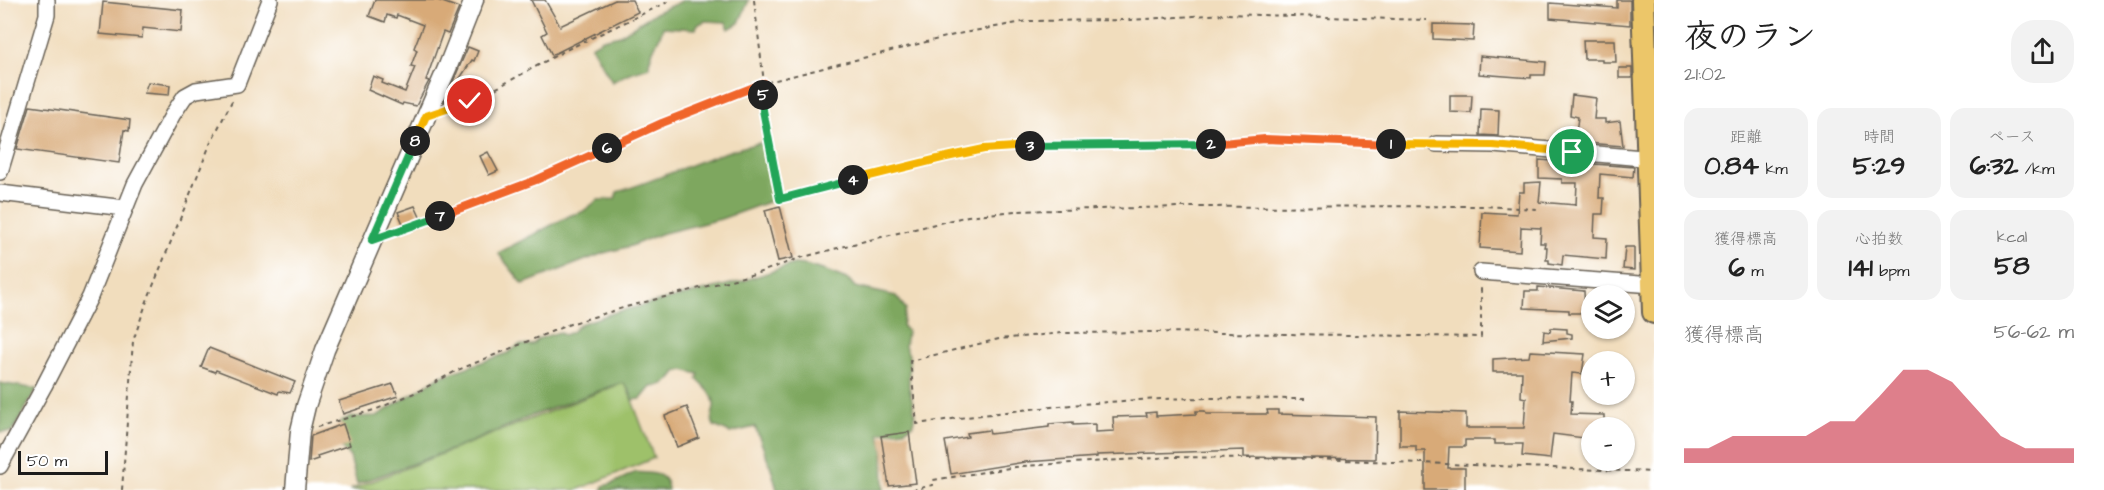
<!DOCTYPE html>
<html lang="ja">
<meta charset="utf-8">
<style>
body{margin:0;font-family:"Architects Daughter","Klee One",sans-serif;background:#f2f2f2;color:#222;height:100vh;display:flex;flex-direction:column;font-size:22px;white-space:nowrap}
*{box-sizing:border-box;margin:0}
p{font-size:20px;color:#767676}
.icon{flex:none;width:33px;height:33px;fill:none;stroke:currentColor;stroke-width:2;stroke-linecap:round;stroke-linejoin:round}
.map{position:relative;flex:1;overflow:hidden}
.details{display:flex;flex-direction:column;background:#fff;width:450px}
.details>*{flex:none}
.fabs{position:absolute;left:1581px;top:285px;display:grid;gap:12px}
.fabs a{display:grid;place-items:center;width:54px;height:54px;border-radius:50%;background:#fff;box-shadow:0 2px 4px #0004;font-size:30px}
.scale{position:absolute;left:18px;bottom:15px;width:90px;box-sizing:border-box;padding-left:6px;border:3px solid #1c1c1c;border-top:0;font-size:16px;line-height:21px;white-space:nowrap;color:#1c1c1c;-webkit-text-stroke:4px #fff;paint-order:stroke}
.pin{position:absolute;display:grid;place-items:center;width:51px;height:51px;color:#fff;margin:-26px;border:3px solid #fff;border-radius:50%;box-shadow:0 2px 6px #0007}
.km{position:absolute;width:30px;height:30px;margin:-15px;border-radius:50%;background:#222;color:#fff;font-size:16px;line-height:30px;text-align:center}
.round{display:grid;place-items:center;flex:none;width:63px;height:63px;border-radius:24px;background:#f2f2f2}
.head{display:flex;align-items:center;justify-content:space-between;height:102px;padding:0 30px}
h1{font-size:33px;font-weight:700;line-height:45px}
.stats{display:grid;grid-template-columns:repeat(3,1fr);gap:9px;height:102px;padding:6px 30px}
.stats div{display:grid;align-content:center;border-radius:15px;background:#f2f2f2;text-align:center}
.stats b{font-size:26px;font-weight:700}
.stats small{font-size:16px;font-weight:400}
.stats p{font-size:16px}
.chart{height:168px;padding:12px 30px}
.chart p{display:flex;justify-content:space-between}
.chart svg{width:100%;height:108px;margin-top:6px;fill:#d1495b;opacity:.7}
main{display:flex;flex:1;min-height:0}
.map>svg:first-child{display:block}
</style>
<main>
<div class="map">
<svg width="1654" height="490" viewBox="0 0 1654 490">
<rect width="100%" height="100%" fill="#fff"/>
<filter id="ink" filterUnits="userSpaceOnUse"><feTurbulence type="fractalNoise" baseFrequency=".0167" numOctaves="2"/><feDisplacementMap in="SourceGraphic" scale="12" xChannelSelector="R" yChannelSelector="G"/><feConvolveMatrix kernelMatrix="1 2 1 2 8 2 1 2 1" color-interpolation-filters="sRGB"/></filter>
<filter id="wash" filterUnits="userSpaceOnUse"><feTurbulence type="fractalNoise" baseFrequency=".008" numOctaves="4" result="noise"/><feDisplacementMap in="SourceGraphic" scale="24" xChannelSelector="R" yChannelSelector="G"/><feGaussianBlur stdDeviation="1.35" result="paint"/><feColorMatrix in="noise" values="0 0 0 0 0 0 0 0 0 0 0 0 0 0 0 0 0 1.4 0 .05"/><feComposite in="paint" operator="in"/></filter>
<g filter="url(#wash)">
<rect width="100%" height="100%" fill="#f1ddbd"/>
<!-- green -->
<polygon fill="#9ec16b" stroke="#5d6e44" stroke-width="1.5" points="625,382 654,458 577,490 350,490"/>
<!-- forest -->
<g fill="#7ea75f" stroke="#4d623e" stroke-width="1.5">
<path d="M684,0h65l-10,23 -10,6 -3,-7 -21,-1 -8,4 -1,4 -33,-2c-3,13 -15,27 -14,40l-22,7 -15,8 -21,-36 12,-7 17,-4 35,-22z"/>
<path d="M765,142l9,58 -53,19 -61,15 -29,12 -27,7 -81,31 -25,-31 73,-38 11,-3 16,-12 17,-1 2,-7c51,-15 95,-40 148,-50z"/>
<path d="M794,264l11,1 21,6 23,9 6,7 41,9 10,13 -4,16 5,6 -2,15 4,9v32l6,26 -2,12 -9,5 -25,3 4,13 1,44h-107l-6,-22 -16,-41 -25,6 -16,-7c-5,-12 1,-13 0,-23 -1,-10 -11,-17 -17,-24l2,-5 -16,-4 -7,2c-7,10 -13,14 -25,15l-10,12 -9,1 -2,-9 -7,-8 -5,1 -87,32 -67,29 -107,39 -7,-27 -8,-9 -1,-27 9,-4 27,-1 62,-39 69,-24 11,-8h13l6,-6 21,-7 5,3 8,-3 8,-8 36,-12 127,-31z"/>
<polygon points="0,383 37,389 12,432 0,432"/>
<path d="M636,472c14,2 31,-2 32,18h-66l1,-4c12,-2 21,-9 33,-14z"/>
</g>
<g id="blocks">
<!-- building -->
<g fill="#d8aa78">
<polygon points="375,0 437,0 459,8 448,34 443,32 426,80 429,81 416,106 403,103 402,105 368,90 373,76 383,80 382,83 405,92 415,67 411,66 417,50 414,48 423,25 397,15 396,18 387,15 385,22 369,16"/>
<polygon points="531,0 545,0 560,26 615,0 632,0 638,12 552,55 542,35 547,32"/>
<polygon points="1617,0 1630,0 1630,25 1550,18 1550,3 1617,8"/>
<polygon points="103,2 183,10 181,32 143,28 142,38 100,34"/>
<polygon points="1433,24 1474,25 1473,41 1433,39"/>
<polygon points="1583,40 1615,40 1616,62 1602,62 1602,59 1584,59"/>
<polygon points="468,47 478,51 474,61 472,60 455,86 452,84"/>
<polygon points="1480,56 1546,62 1545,75 1531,75 1531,78 1479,74"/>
<rect x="1619" y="68" width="13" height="10"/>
<polygon points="148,82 170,85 169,95 144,93"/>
<polygon points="462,89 466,98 458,101 465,116 446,106 442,108 447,96"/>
<polygon points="1450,95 1472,95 1471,113 1450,112"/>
<polygon points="1572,95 1596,98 1594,119 1605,119 1605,123 1620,121 1623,146 1575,142 1578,117 1570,115"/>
<polygon points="30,106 130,120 129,131 124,130 119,163 17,149"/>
<polygon points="1481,109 1499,110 1498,136 1480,135"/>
<polygon points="488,152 498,171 489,175 480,156"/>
<polygon points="1539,160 1634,167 1633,177 1600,174 1599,198 1604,198 1603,214 1595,214 1594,237 1607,238 1606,259 1563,255 1562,265 1549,263 1549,260 1546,260 1547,247 1544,247 1545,243 1540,243 1541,228 1521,227 1520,251 1480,248 1482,212 1517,214 1519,192 1524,192 1524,183 1541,182 1539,202 1576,205 1577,183 1562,183 1562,179 1539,178"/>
<polygon points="415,206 421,219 404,226 398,212"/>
<polygon points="780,206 793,258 778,261 765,210"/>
<polygon points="1625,247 1634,247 1634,270 1623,269"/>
<polygon points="1538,287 1584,291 1585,313 1569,313 1569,310 1524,308 1525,291 1538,291"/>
<polygon points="1551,328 1567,329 1567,333 1572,334 1572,338 1543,341 1544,331 1550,332"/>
<polygon points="209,348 295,382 290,393 279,391 278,394 216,370 215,372 201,367"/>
<polygon points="1530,351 1585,354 1582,374 1572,373 1570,401 1572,401 1571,414 1604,415 1604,428 1592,428 1592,439 1553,434 1550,459 1522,456 1523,444 1495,444 1495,440 1465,440 1465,447 1449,447 1448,468 1465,468 1465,490 1425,490 1425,451 1416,451 1416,446 1400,446 1400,411 1466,413 1466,428 1524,428 1526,398 1521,397 1522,372 1493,372 1493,359 1529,357"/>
<polygon points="393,384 398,396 343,414 339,401"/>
<polygon points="687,407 699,438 677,447 665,416"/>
<polygon points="1267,410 1278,410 1278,414 1376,417 1375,459 1244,457 1244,450 1097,455 1097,457 1025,462 951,474 945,441 968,437 967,433 989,430 990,434 1049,427 1049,424 1073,422 1073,425 1095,424 1095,432 1114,431 1113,417 1147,416 1146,413 1156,412 1156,416 1196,414 1196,411 1205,411 1206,414 1268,414"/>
<polygon points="343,424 350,445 317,456 318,459 309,462 311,436"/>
<polygon points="909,432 916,483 889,486 881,436"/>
</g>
</g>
</g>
<g filter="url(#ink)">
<use href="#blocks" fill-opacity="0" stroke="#676054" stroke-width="1.5"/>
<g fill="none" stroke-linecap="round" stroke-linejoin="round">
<defs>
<g id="minor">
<polyline points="1436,144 1493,145 1654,159"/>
<polyline points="0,172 47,15 47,0"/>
<polyline points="0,193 125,208"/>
<polyline points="1481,272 1653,285"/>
<polyline points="0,466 44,386 90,297 135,184 173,114 185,96 196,90 237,84 270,0"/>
</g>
<polyline id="tertiary" points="295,490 300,431 306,406 325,350 448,66 474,0"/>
<polyline id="primary" points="1643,0 1654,312"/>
</defs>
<!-- minor casing -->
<use href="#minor" stroke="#676054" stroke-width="18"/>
<!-- tertiary casing -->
<use href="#tertiary" stroke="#676054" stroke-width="21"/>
<!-- primary casing -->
<use href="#primary" stroke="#676054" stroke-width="26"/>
<!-- path -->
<g stroke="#676054" stroke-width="2" stroke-dasharray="4.5 4.5" stroke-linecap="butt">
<path d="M754,0l10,83 -1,27 17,89 162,-42 42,-8 63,-4 167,-1c69,-11 141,-1 211,0"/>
<polyline points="446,109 484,95 564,51 672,0"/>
<polyline points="391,233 536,180 662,123 764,83 958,34 1028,21 1129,20 1226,14 1427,20"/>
<path d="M1305,399c-48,0 -95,-2 -142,0 -82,3 -164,13 -246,25l-7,-63 89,-22 64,-6 94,-1 324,5v-51"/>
<polyline points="317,427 377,409 419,391 458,370 570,324 626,307 758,273 800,258 853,244 968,216 1015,211 1180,207 1483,206 1538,209"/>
<polyline points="122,490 133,341 147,301 211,142 233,99"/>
<polyline points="912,490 933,485 933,480 1022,466 1172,457 1316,459 1654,472"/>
</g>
<!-- minor -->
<use href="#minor" stroke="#fff" stroke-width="15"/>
<!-- tertiary -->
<use href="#tertiary" stroke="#fff" stroke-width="18"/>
<!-- primary -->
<use href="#primary" stroke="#ecc669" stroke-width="22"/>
</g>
</g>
<g fill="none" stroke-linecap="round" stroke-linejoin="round" filter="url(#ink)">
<defs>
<polyline id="split-1" points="1391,144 1493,145 1572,152"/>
<polyline id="split-2" points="1211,144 1265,139 1391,144"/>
<polyline id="split-3" points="1030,146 1211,144"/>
<polyline id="split-4" points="853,180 942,158 984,149 1030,146"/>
<polyline id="split-5" points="763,95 763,110 780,199 853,180"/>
<polyline id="split-6" points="607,148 662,123 764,83 763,95"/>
<polyline id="split-7" points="440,216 536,180 607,148"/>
<polyline id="split-8" points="415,141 372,240 440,216"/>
<polyline id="split-9" points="415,141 426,116 470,101"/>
</defs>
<!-- split-1 casing -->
<use href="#split-1" stroke="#fff" stroke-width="12"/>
<!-- split-2 casing -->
<use href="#split-2" stroke="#fff" stroke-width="12"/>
<!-- split-3 casing -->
<use href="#split-3" stroke="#fff" stroke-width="12"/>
<!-- split-4 casing -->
<use href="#split-4" stroke="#fff" stroke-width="12"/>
<!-- split-5 casing -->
<use href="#split-5" stroke="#fff" stroke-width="12"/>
<!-- split-6 casing -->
<use href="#split-6" stroke="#fff" stroke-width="12"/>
<!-- split-7 casing -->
<use href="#split-7" stroke="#fff" stroke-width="12"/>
<!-- split-8 casing -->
<use href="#split-8" stroke="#fff" stroke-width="12"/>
<!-- split-9 casing -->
<use href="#split-9" stroke="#fff" stroke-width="12"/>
<!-- split-1 -->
<use href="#split-1" stroke="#f5b400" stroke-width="8"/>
<!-- split-2 -->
<use href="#split-2" stroke="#f0652b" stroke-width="8"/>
<!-- split-3 -->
<use href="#split-3" stroke="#22a559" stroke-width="8"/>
<!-- split-4 -->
<use href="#split-4" stroke="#f5b400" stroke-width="8"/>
<!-- split-5 -->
<use href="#split-5" stroke="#22a559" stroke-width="8"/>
<!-- split-6 -->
<use href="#split-6" stroke="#f0652b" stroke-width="8"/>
<!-- split-7 -->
<use href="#split-7" stroke="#f0652b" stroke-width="8"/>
<!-- split-8 -->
<use href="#split-8" stroke="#22a559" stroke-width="8"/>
<!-- split-9 -->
<use href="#split-9" stroke="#f5b400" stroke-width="8"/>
</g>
</svg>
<div class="fabs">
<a><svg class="icon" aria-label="layers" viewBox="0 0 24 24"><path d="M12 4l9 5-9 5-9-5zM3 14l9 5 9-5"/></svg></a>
<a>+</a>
<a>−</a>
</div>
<div class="scale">50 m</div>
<div class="pin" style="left:1572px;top:152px;background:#1e9e55"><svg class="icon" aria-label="arrive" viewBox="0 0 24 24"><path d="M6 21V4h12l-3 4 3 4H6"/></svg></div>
<div class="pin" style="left:470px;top:101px;background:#d93025"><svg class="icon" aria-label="check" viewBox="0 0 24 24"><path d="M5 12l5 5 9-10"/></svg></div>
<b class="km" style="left:1391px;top:144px">1</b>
<b class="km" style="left:1211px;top:144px">2</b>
<b class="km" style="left:1030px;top:146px">3</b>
<b class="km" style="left:853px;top:180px">4</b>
<b class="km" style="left:763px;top:95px">5</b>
<b class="km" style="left:607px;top:148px">6</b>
<b class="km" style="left:440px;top:216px">7</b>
<b class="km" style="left:415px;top:141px">8</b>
</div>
<section class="details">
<div class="head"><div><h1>夜のラン</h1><p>21:02</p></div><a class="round"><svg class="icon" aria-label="share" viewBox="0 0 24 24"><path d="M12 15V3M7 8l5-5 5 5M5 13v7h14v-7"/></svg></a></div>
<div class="stats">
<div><p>距離</p><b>0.84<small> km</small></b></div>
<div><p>時間</p><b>5:29</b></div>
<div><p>ペース</p><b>6:32<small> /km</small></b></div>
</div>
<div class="stats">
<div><p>獲得標高</p><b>6<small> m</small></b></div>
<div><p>心拍数</p><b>141<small> bpm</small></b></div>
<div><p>kcal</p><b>58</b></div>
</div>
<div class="chart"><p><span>獲得標高</span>56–62 m</p>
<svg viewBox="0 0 160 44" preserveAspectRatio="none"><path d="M0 44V38L10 38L20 33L30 33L40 33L50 33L60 27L70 27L80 17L90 6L100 6L110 11L120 22L130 33L140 38L150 38L160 38V44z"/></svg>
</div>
</section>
</main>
